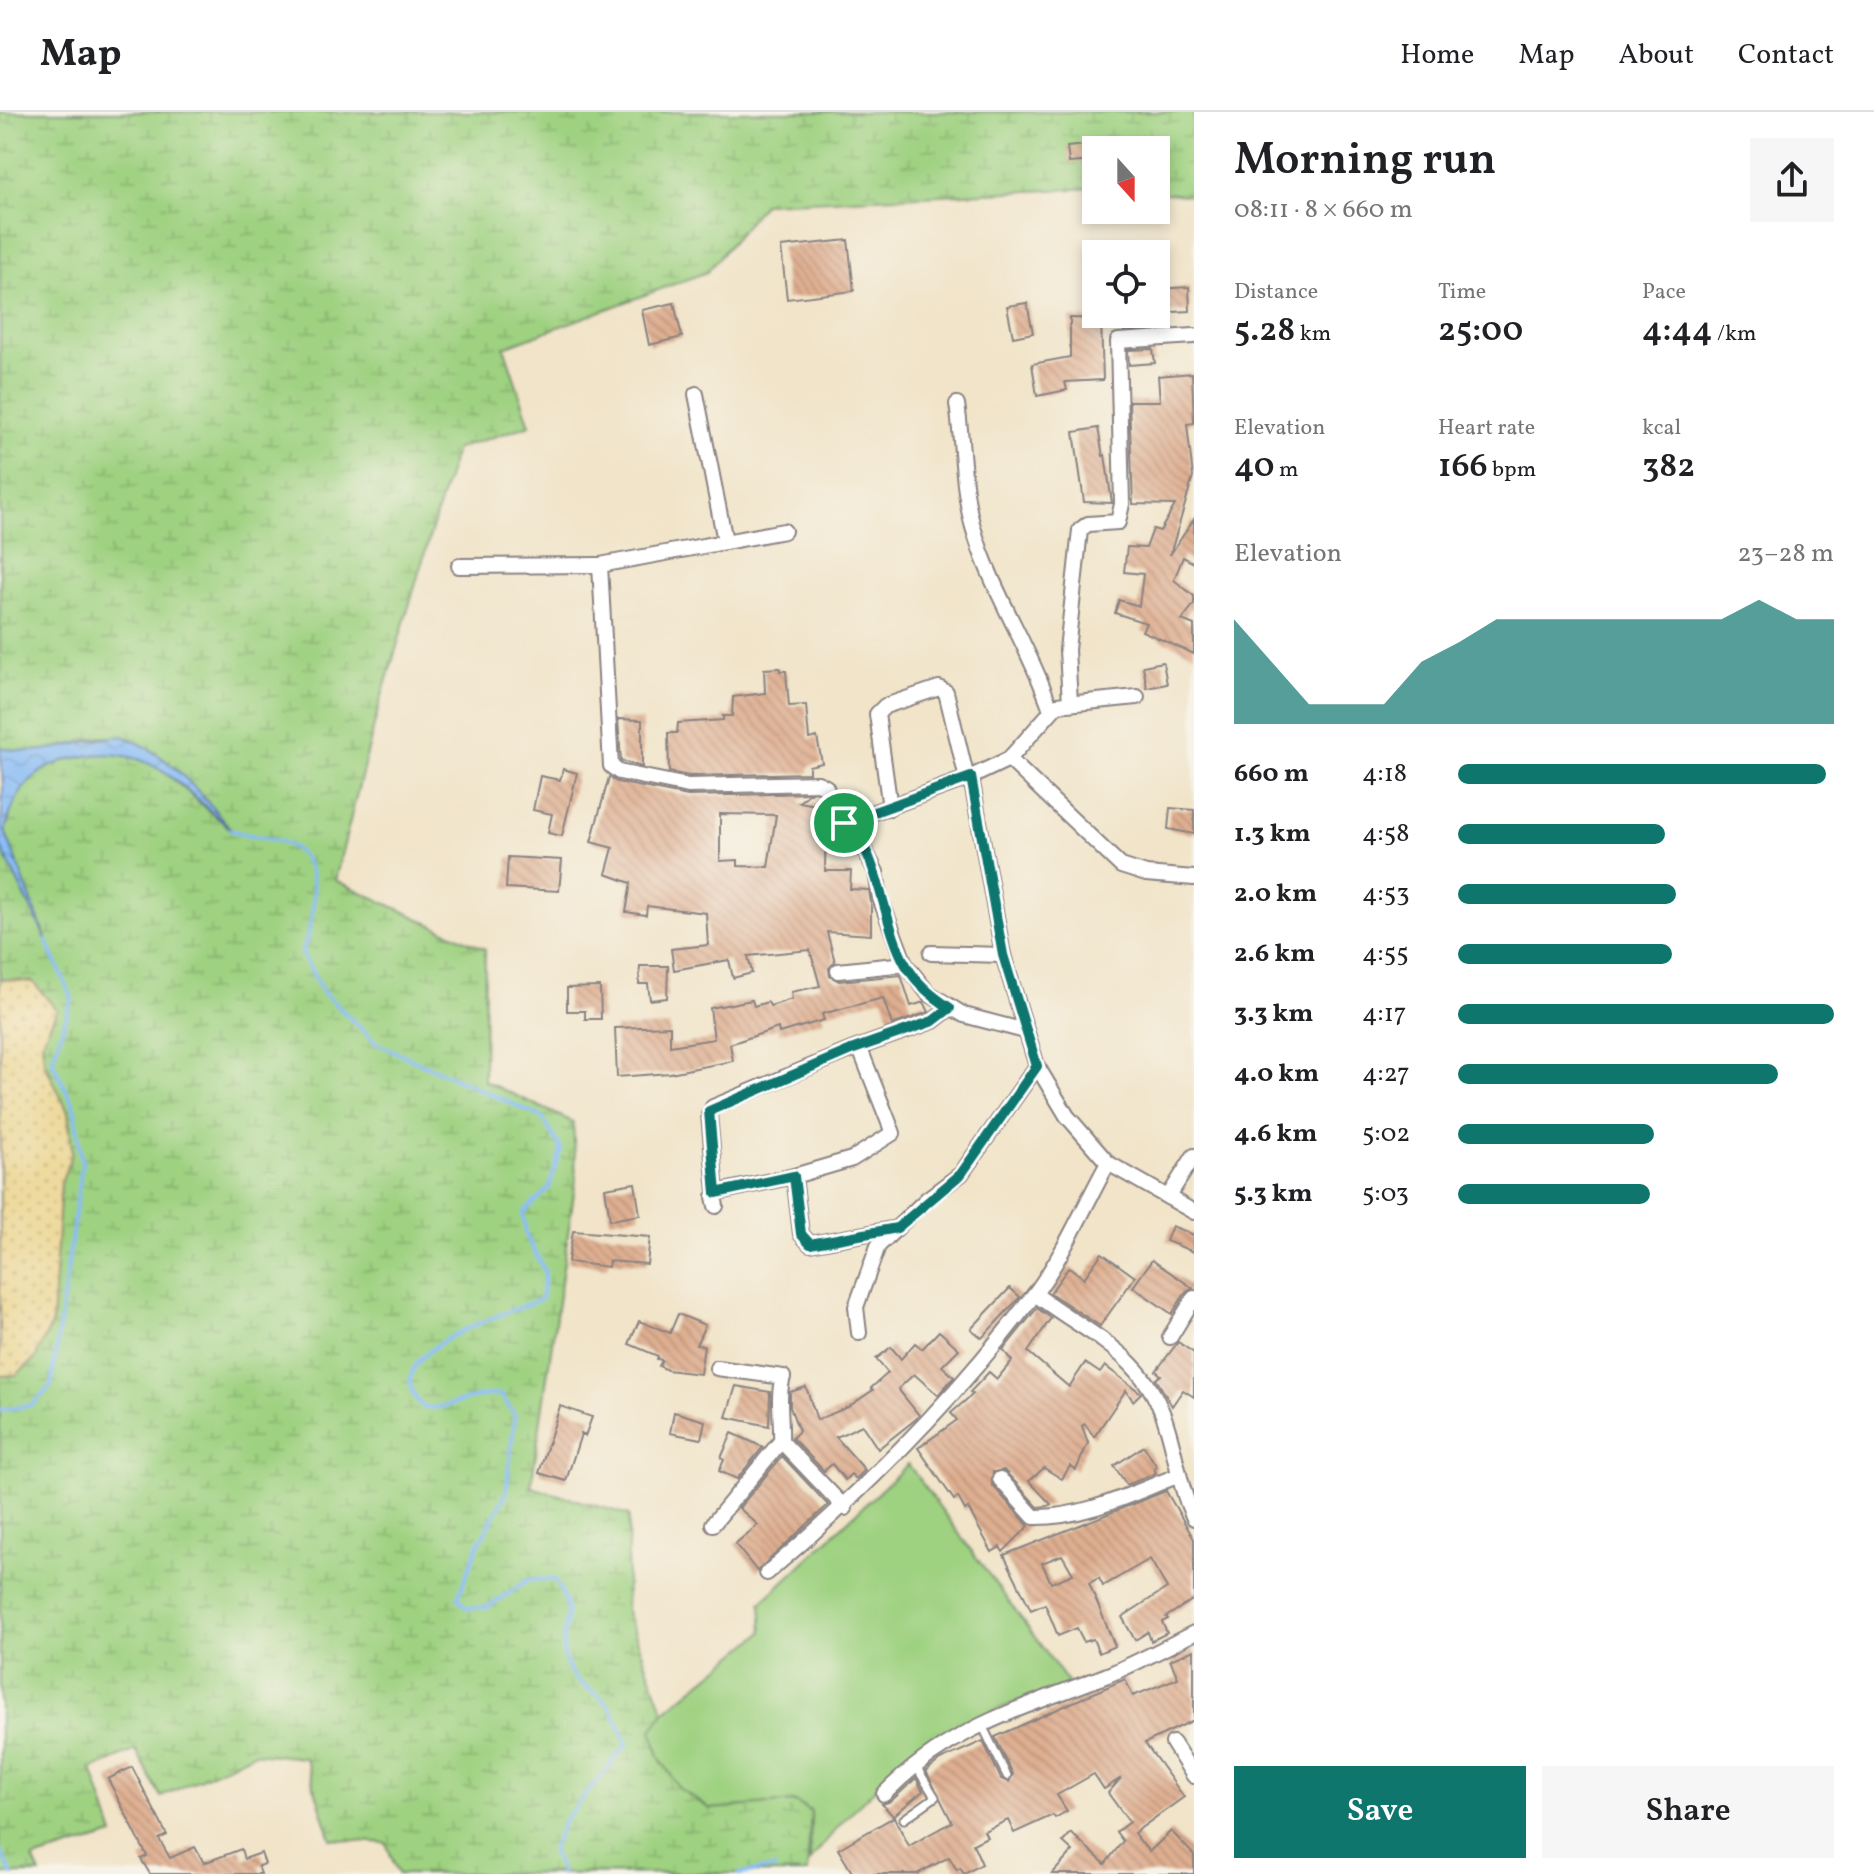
<!DOCTYPE html>
<meta charset="utf-8">
<style>
body{margin:0;font-family:Vollkorn,serif;background:#f6f6f6;color:#202124;height:100vh;display:flex;flex-direction:column;font-size:30px;white-space:nowrap}
*{box-sizing:border-box;margin:0}
p{font-size:26px;color:#757577}
.icon{flex:none;width:44px;height:44px;fill:none;stroke:currentColor;stroke-width:2;stroke-linecap:round;stroke-linejoin:round}
.map{position:relative;flex:1;overflow:hidden}
.side{display:flex;flex-direction:column;background:#fff;width:680px}
.side>*{flex:none}
.needle{width:52px;rotate:159deg}
.controls{position:absolute;left:1082px;top:24px;display:grid;gap:16px}
.controls a{display:grid;place-items:center;width:88px;height:88px;border-radius:0px;background:#fff;box-shadow:0 4px 12px #0003;font-size:40px}
.pin{position:absolute;display:grid;place-items:center;width:68px;height:68px;color:#fff;margin:-34px;border:4px solid #fff;border-radius:50%;box-shadow:0 2px 8px #0007}
.round{display:grid;place-items:center;flex:none;width:84px;height:84px;border-radius:0px;background:#f6f6f6}
.headline{display:flex;align-items:center;justify-content:space-between;height:136px;padding:0 40px}
h1{font-size:44px;font-weight:600;line-height:60px}
.metrics{display:grid;grid-template-columns:repeat(3,1fr);gap:12px;height:136px;padding:8px 40px}
.metrics div{display:grid;align-content:center}
.metrics b{font-size:34px;font-weight:600}
.metrics small{font-size:22px;font-weight:400}
.metrics p{font-size:22px}
.chart{height:224px;padding:16px 40px}
.chart p{display:flex;justify-content:space-between}
.chart svg{width:100%;height:144px;margin-top:8px;fill:#0f766e;opacity:.7}
.action{display:flex;gap:16px;margin-top:auto;padding:16px 40px}
.action a{flex:1;height:92px;border-radius:0px;background:#0f766e;color:#fff;font-size:32px;font-weight:600;line-height:92px;text-align:center}
.action a+a{background:#f6f6f6;color:#202124}
ul{padding:0 40px;list-style:none;font-size:26px}
li{display:grid;grid-template-columns:128px 96px 1fr;align-items:center;height:60px}
li i{height:20px;border-radius:10px;background:#0f766e}
header{display:flex;align-items:center;gap:48px;box-sizing:border-box;height:112px;padding:0 40px;background:#fff;border-bottom:2px solid #e0e0e0}
header strong{font-size:38px}
nav{display:flex;gap:44px;margin-inline-start:auto;font-size:28px}
main{display:flex;flex:1;min-height:0}
.map>svg:first-child{display:block}
</style>
<header>
<strong>Map</strong>
<nav><a>Home</a><a>Map</a><a>About</a><a>Contact</a></nav>
</header>
<main>
<div class="map">
<svg width="1194" height="1762" viewBox="0 0 1194 1762">
<defs>
<pattern id="wetland-marsh" width="20" height="14" patternUnits="userSpaceOnUse" patternTransform="scale(2)"><rect width="20" height="14" fill="#9ed180"/><path d="M1 5h8M5 5V1M11 12h8M15 12V8" fill="none" stroke="#88b370"/></pattern>
<pattern id="sand-dots" width="8" height="8" patternUnits="userSpaceOnUse" patternTransform="scale(2)"><rect width="8" height="8" fill="#eeda9e"/><path d="M2 2h.1M6 6h.1" fill="none" stroke="#ccbb89" stroke-width="1.8" stroke-linecap="round"/></pattern>
<pattern id="water-waves" width="16" height="10" patternUnits="userSpaceOnUse" patternTransform="scale(2)"><rect width="16" height="10" fill="#88bcf6"/><path d="M0 5q4-4 8 0t8 0" fill="none" stroke="#75a1d4"/></pattern>
<pattern id="building-back-hatch" width="6" height="6" patternUnits="userSpaceOnUse" patternTransform="scale(2)"><rect width="6" height="6" fill="#deae90"/><path d="M-1 5l2 2M0 0l6 6M5-1l2 2" fill="none" stroke="#be957d"/></pattern>
</defs>
<rect width="100%" height="100%" fill="#f7f3e8"/>
<filter id="ink" filterUnits="userSpaceOnUse"><feTurbulence type="fractalNoise" baseFrequency=".0125" numOctaves="2"/><feDisplacementMap in="SourceGraphic" scale="16" xChannelSelector="R" yChannelSelector="G"/><feConvolveMatrix kernelMatrix="1 2 1 2 8 2 1 2 1" color-interpolation-filters="sRGB"/></filter>
<filter id="wash" filterUnits="userSpaceOnUse"><feTurbulence type="fractalNoise" baseFrequency=".006" numOctaves="4" result="noise"/><feDisplacementMap in="SourceGraphic" scale="32" xChannelSelector="R" yChannelSelector="G"/><feGaussianBlur stdDeviation="1.8" result="paint"/><feColorMatrix in="noise" values="0 0 0 0 0 0 0 0 0 0 0 0 0 0 0 0 0 1.4 0 .05"/><feComposite in="paint" operator="in"/></filter>
<g filter="url(#wash)">
<rect width="100%" height="100%" fill="#f1e4c9"/>
<!-- green -->
<path fill="#9ed180" stroke="#607a5e" stroke-width="2" d="M908,1352l161,220c-34,13 -72,23 -104,40 -59,31 -116,84 -155,138l1,-51 -16,-9 -85,7 -30,-20 -21,-32 -7,-27 12,-18 99,-80 -2,-29z"/>
<!-- wetland -->
<path fill="url(#wetland-marsh)" stroke="#607a5e" stroke-width="2" d="M0,0h1194v84l-38,-4v-42h-60v38l-332,15 -57,69 -203,75 26,78 -74,24 -77,257 -44,174 150,69 -1,132 89,41 3,57 -45,308 98,28 -3,94 38,103 -12,18 7,27 21,32 30,20 85,-7 16,10 -4,61 -409,1 -12,-31 -55,-4 -26,-81 -51,-5 -93,44 -25,-47 -44,19 22,66 -81,24 7,15h-40v-498l16,-1 40,-128 5,-64 11,-30 -4,-41 -24,-50 -2,-20 15,-32 -24,-28 -33,-3v-134l42,85 -37,-99c4,-15 10,-34 19,-46 25,-33 92,-40 126,-22 29,16 50,45 77,62 -37,-36 -78,-100 -135,-86 -32,9 -59,17 -92,8z"/>
<!-- sand -->
<polygon fill="url(#sand-dots)" stroke="#887e6c" stroke-width="2" points="0,867 33,870 57,898 42,930 44,950 68,1000 72,1041 61,1071 52,1211 35,1247 16,1263 0,1264"/>
<!-- water -->
<path fill="url(#water-waves)" stroke="#556f98" stroke-width="2" d="M123,624c48,18 77,58 110,95 -58,-50 -89,-96 -172,-69 -33,11 -48,36 -56,69l42,110 -47,-96 3,-58 -3,-40c42,12 81,-8 123,-11z"/>
<g fill="none" stroke-linecap="round" stroke-linejoin="round">
<!-- stream -->
<g stroke="#88bcf6" stroke-width="4">
<path d="M231,718c17,7 39,6 56,14 40,19 26,78 15,110l21,38 53,51 166,74 19,32 -12,39 -26,25 3,22 19,37 -4,27c-34,15 -175,54 -117,109 32,0 47,-15 77,-13l14,21 -9,78 -28,51 -20,52 9,11 21,-1 40,-27 26,-1c28,44 0,46 12,83 9,27 31,27 42,43 9,11 13,27 19,39l-63,77 -12,28 9,25"/>
<polyline points="0,1298 32,1293 51,1274 82,1051 74,994 52,949 72,886 46,828"/>
<polyline points="0,1739 12,1762"/>
<polyline points="739,1762 775,1756"/>
</g>
</g>
<g id="blocks">
<!-- building -->
<g fill="url(#building-back-hatch)" fill-rule="evenodd">
<polygon points="1096,32 1096,49 1069,51 1067,35"/>
<polygon points="848,128 854,179 787,187 781,135"/>
<polygon points="1189,175 1190,199 1156,201 1156,177"/>
<polygon points="674,191 682,225 649,233 642,198"/>
<polygon points="1027,191 1033,221 1013,225 1007,194"/>
<polygon points="1122,202 1159,202 1160,216 1124,219"/>
<polygon points="1070,206 1101,207 1103,268 1065,270 1067,278 1037,284 1032,252 1070,245"/>
<polygon points="1153,237 1155,251 1129,253 1128,238"/>
<polygon points="1192,261 1194,311 1187,312 1193,365 1170,443 1194,407 1194,451 1183,445 1174,468 1194,484 1194,492 1182,508 1194,513 1194,542 1142,519 1146,511 1115,501 1119,488 1139,494 1143,462 1124,460 1127,435 1146,436 1153,417 1160,419 1175,393 1133,392 1129,289 1160,289 1158,264"/>
<polygon points="1098,316 1103,344 1105,343 1112,391 1084,390 1074,320"/>
<polygon points="1163,550 1167,572 1147,576 1143,554"/>
<polygon points="780,556 780,559 786,559 789,594 806,593 809,627 817,625 822,651 809,654 809,661 689,664 669,660 668,621 677,621 678,611 723,608 723,604 732,604 733,585 765,581 764,557"/>
<polygon points="618,607 642,608 642,655 621,649"/>
<polygon points="563,657 577,661 562,724 548,721 552,702 533,698 540,664 560,668"/>
<path d="M609,665l8,5 71,14 122,-3 -11,9 22,4 5,11 -1,54h26l-1,18 19,1 2,13v32l-44,-3 8,30 -6,6 1,8 9,5 62,-6 10,31 13,-4 5,10 -37,13 -9,-27 -61,16 2,6 -45,13 -1,-5 -48,16 3,17 -63,12 -53,4 -2,-49 55,-2v20l44,-7 -4,-31 42,-8 2,6 14,-4 2,4 22,-7 -1,-7 29,-6 -10,-36 -62,6 4,17 -19,5 -4,-18 -55,10 -3,-21 37,-4 -2,-32 -59,-7 -1,9 -20,-3 5,-29 -25,-9 7,-26 -22,-6zM720,702l56,1 -8,52 -30,-1v-6l-18,1z"/>
<polygon points="1170,696 1194,698 1194,722 1168,717"/>
<polygon points="508,745 562,748 559,779 506,776"/>
<polygon points="640,854 668,854 667,886 650,888 648,872 639,872"/>
<polygon points="600,875 601,907 585,907 585,899 567,899 567,876"/>
<polygon points="635,1071 640,1103 610,1108 605,1076"/>
<polygon points="1172,1114 1194,1123 1194,1140 1166,1129"/>
<polygon points="573,1119 650,1125 647,1152 609,1149 608,1155 568,1150"/>
<polygon points="1102,1141 1135,1165 1100,1214 1050,1181 1069,1155 1084,1166"/>
<polygon points="1152,1148 1193,1176 1185,1181 1172,1202 1133,1175"/>
<polygon points="1010,1176 1020,1185 982,1226 971,1217"/>
<polygon points="1037,1196 1051,1206 1028,1240 1069,1275 1085,1251 1100,1261 1105,1254 1141,1281 1133,1289 1126,1278 1094,1325 1085,1312 1082,1314 1088,1331 1076,1358 1070,1354 1062,1367 1044,1356 1029,1369 1051,1392 1048,1394 1038,1395 1004,1358 993,1360 992,1373 1029,1414 1003,1440 1000,1435 992,1440 968,1396 965,1398 958,1385 954,1388 918,1336 957,1308 951,1301 973,1282 970,1280 989,1260 997,1267 1012,1249 1003,1238"/>
<polygon points="678,1202 705,1213 696,1233 704,1234 700,1262 667,1258 659,1254 662,1248 657,1247 658,1244 629,1232 639,1209 670,1221"/>
<polygon points="939,1219 959,1237 942,1254 954,1265 938,1283 914,1262 898,1277 919,1303 916,1307 878,1337 862,1313 836,1325 865,1358 856,1367 851,1362 845,1368 832,1352 824,1359 792,1326 799,1319 790,1295 790,1280 806,1275 817,1308 848,1295 873,1278 871,1276 888,1261 876,1247 891,1235 901,1247 915,1231 922,1237"/>
<polygon points="1178,1230 1194,1241 1194,1285 1183,1278 1172,1294 1156,1267 1161,1263 1156,1259"/>
<polygon points="736,1274 770,1280 769,1314 726,1305"/>
<polygon points="560,1294 592,1305 585,1324 581,1322 566,1369 539,1361"/>
<polygon points="674,1300 705,1309 701,1327 670,1321"/>
<polygon points="732,1321 763,1335 737,1367 719,1359 724,1348 721,1346"/>
<polygon points="1144,1334 1157,1355 1154,1357 1156,1361 1127,1373 1114,1354"/>
<polygon points="782,1344 828,1393 757,1459 735,1432 758,1413 739,1396"/>
<path d="M1166,1379l28,48v60l-28,18 2,2 -6,3 5,11 -16,8 -3,-9 -13,8 -13,-23 45,-29 -17,-29 -47,27 -4,-8 -10,5 26,63 -16,7 -6,-14 -9,3 -7,-14 -19,8 -13,-32 -14,6 -27,-55zM1062,1443l11,19 -22,9 -9,-20z"/>
<polygon points="1194,1538 1194,1608 1145,1631 1184,1685 1134,1721 1149,1740 1171,1719 1194,1743 1194,1762 1052,1762 1073,1739 1063,1730 1071,1721 1105,1752 1123,1729 1116,1720 1129,1710 1108,1681 1121,1666 1104,1677 1094,1662 1057,1683 1067,1699 1055,1706 1053,1703 1014,1721 1008,1708 984,1719 987,1725 973,1732 982,1752 964,1762 960,1756 957,1758 949,1745 917,1762 853,1762 838,1737 894,1705 909,1734 930,1722 952,1710 926,1659 940,1648 983,1629 1001,1667 1009,1670 1013,1662 995,1625 1125,1567 1133,1584 1178,1566 1170,1548"/>
<polygon points="132,1655 167,1723 159,1727 170,1746 195,1735 204,1751 241,1737 244,1747 261,1741 265,1752 258,1754 261,1762 150,1762 141,1747 147,1744 108,1667"/>
<polygon points="916,1666 923,1679 893,1704 882,1692 891,1689"/>
</g>
</g>
</g>
<g filter="url(#ink)">
<use href="#blocks" fill-opacity="0" stroke="#8a8382" stroke-width="2"/>
<g fill="none" stroke-linecap="round" stroke-linejoin="round">
<defs>
<g id="lane">
<polyline points="982,1613 1007,1664"/>
<polyline points="904,1707 935,1685 915,1653"/>
</g>
<g id="street">
<polyline points="696,282 725,429"/>
<path d="M957,292c6,40 5,84 16,123 18,64 57,120 78,183"/>
<polyline points="784,419 600,453 611,654 619,660 688,674 818,671 826,675 833,698 854,717 876,760 880,786 905,852 928,881 964,903 1025,919"/>
<polyline points="459,454 600,453"/>
<polyline points="1070,591 1067,538 1080,418 1088,412 1118,410 1122,392 1118,229 1194,224"/>
<polyline points="1009,647 1121,754 1146,762 1194,766"/>
<polyline points="971,665 1003,843 1037,954 1067,1004 1108,1051 1194,1100"/>
<polyline points="890,696 877,602 885,594 939,576 946,580 967,667"/>
<polyline points="844,711 971,665 1009,647 1057,593 1137,585"/>
<polyline points="931,841 1003,843"/>
<polyline points="838,859 905,852"/>
<polyline points="860,937 893,1021 852,1047 794,1064 801,1122 810,1132 897,1116"/>
<polyline points="716,1081 709,1002 713,995 851,938 933,909 950,896"/>
<polyline points="1168,1085 1194,1044"/>
<polyline points="716,1094 714,1085 719,1080 794,1064"/>
<path d="M1035,1182c58,44 112,60 133,136 9,30 12,59 26,88"/>
<polyline points="859,1221 856,1195 878,1134 927,1087 961,1062 1037,954"/>
<polyline points="1170,1225 1194,1186"/>
<path d="M717,1256l66,9c-6,19 -1,43 -2,64"/>
<path d="M1000,1367l34,38c50,1 96,-23 143,-41"/>
<polyline points="713,1412 781,1329 845,1396"/>
<path d="M767,1461c97,-82 189,-175 266,-277 30,-39 51,-90 75,-133"/>
<polyline points="1173,1631 1194,1664"/>
<path d="M884,1682c66,-67 136,-85 221,-118 30,-12 59,-28 89,-43"/>
</g>
</defs>
<!-- lane casing -->
<use href="#lane" stroke="#8a8382" stroke-width="11"/>
<!-- street casing -->
<use href="#street" stroke="#8a8382" stroke-width="18"/>
<!-- lane -->
<use href="#lane" stroke="#fff" stroke-width="7"/>
<!-- street -->
<use href="#street" stroke="#fff" stroke-width="14"/>
</g>
</g>
<g fill="none" stroke-linecap="round" stroke-linejoin="round" filter="url(#ink)">
<defs>
<path id="route" d="M971,665l32,178 34,111 -76,108 -64,54 -87,16 -9,-10 -7,-58 -78,17 -7,-82 142,-61 82,-29 17,-13c-18,-12 -33,-24 -44,-43 -23,-37 -27,-120 -62,-142z"/>
</defs>
<!-- route casing -->
<use href="#route" stroke="#fff" stroke-width="16"/>
<!-- route -->
<use href="#route" stroke="#0f766e" stroke-width="10"/>
</g>
</svg>
<div class="controls">
<a><svg class="needle" viewBox="-14 -14 28 28"><path d="M0-13l5 13h-10z" fill="#e53935"/><path d="M0 13l5-13h-10z" fill="#757577"/></svg></a>
<a><svg class="icon" aria-label="locate" viewBox="0 0 24 24"><circle cx="12" cy="12" r="6"/><path d="M12 2v4M12 18v4M2 12h4M18 12h4"/></svg></a>
</div>
<div class="pin" style="left:844px;top:711px;background:#1e9e55"><svg class="icon" aria-label="arrive" viewBox="0 0 24 24"><path d="M6 21V4h12l-3 4 3 4H6"/></svg></div>
</div>
<section class="side">
<div class="headline"><div><h1>Morning run</h1><p>08:11 · 8 × 660 m</p></div><a class="round"><svg class="icon" aria-label="share" viewBox="0 0 24 24"><path d="M12 15V3M7 8l5-5 5 5M5 13v7h14v-7"/></svg></a></div>
<div class="metrics">
<div><p>Distance</p><b>5.28<small> km</small></b></div>
<div><p>Time</p><b>25:00</b></div>
<div><p>Pace</p><b>4:44<small> /km</small></b></div>
</div>
<div class="metrics">
<div><p>Elevation</p><b>40<small> m</small></b></div>
<div><p>Heart rate</p><b>166<small> bpm</small></b></div>
<div><p>kcal</p><b>382</b></div>
</div>
<div class="chart"><p><span>Elevation</span>23–28 m</p>
<svg viewBox="0 0 160 44" preserveAspectRatio="none"><path d="M0 44V12L10 25L20 38L30 38L40 38L50 25L60 19L70 12L80 12L90 12L100 12L110 12L120 12L130 12L140 6L150 12L160 12V44z"/></svg>
</div>
<ul>
<li><b>660 m</b>4:18<i style="width:98%"></i></li>
<li><b>1.3 km</b>4:58<i style="width:55%"></i></li>
<li><b>2.0 km</b>4:53<i style="width:58%"></i></li>
<li><b>2.6 km</b>4:55<i style="width:57%"></i></li>
<li><b>3.3 km</b>4:17<i style="width:100%"></i></li>
<li><b>4.0 km</b>4:27<i style="width:85%"></i></li>
<li><b>4.6 km</b>5:02<i style="width:52%"></i></li>
<li><b>5.3 km</b>5:03<i style="width:51%"></i></li>
</ul>
<div class="action"><a>Save</a><a>Share</a></div>
</section>
</main>
